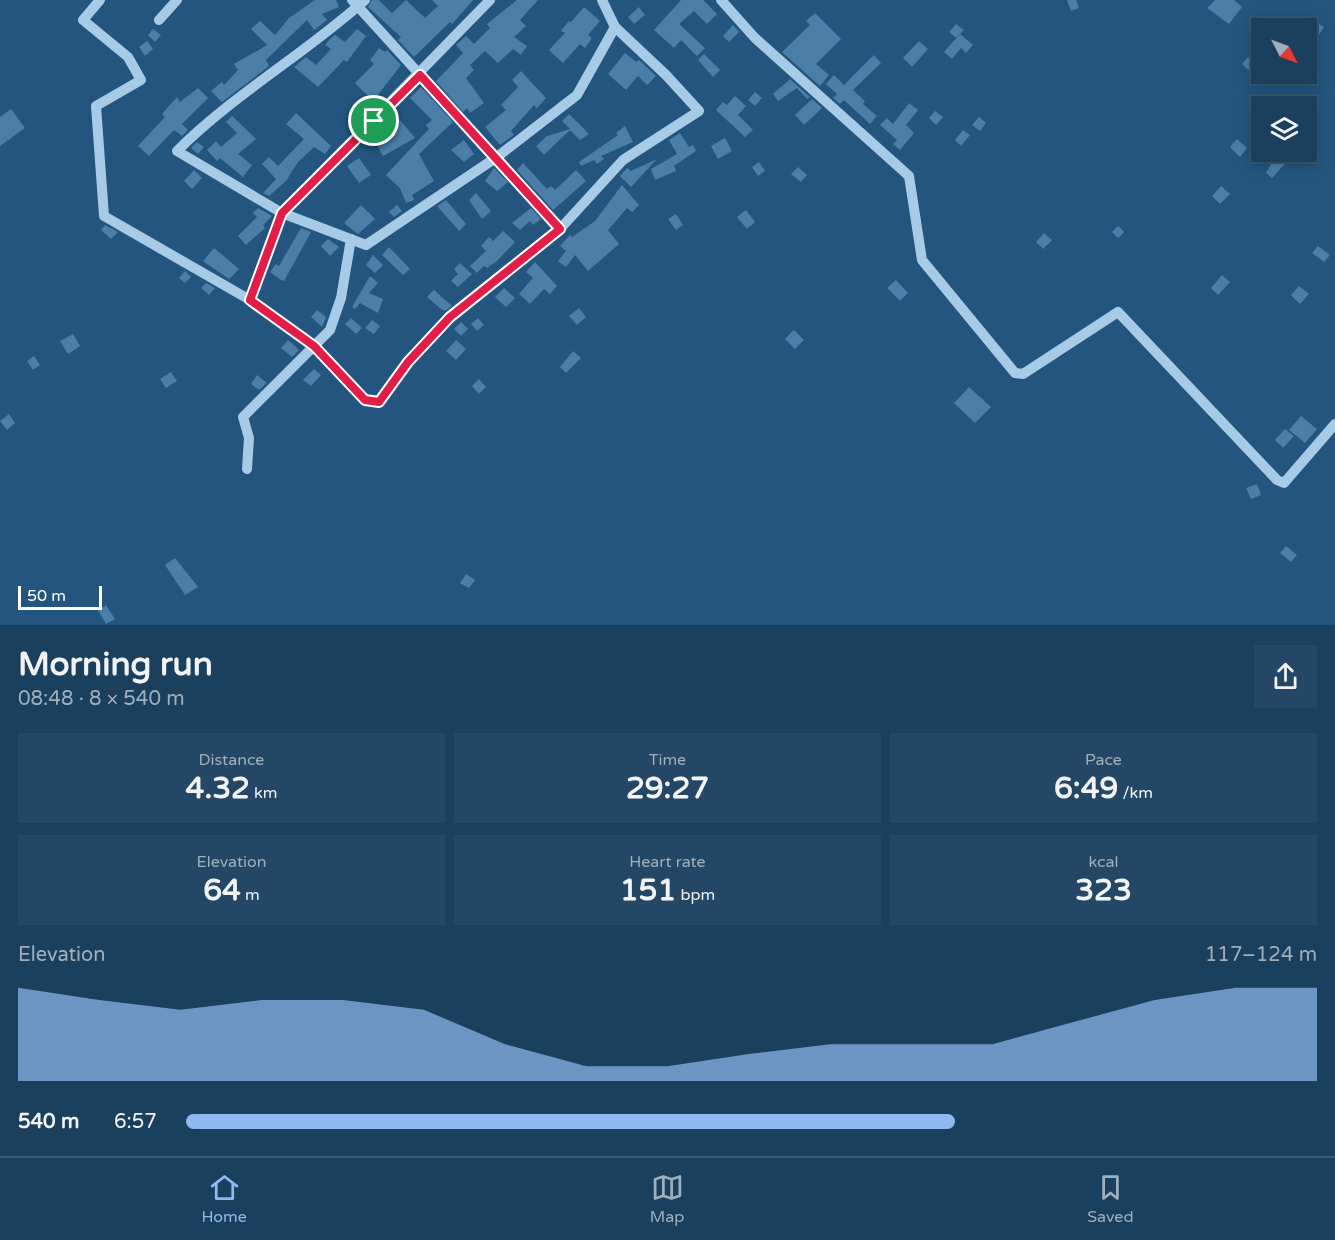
<!DOCTYPE html>
<meta charset="utf-8">
<style>
body{margin:0;font-family:"Varela Round",sans-serif;background:#234764;color:#f1f3f6;height:100vh;display:flex;flex-direction:column;font-size:22px;white-space:nowrap}
*{box-sizing:border-box;margin:0}
p{font-size:20px;color:#9fafbc}
.icon{flex:none;width:33px;height:33px;fill:none;stroke:currentColor;stroke-width:2;stroke-linecap:round;stroke-linejoin:round}
.map{position:relative;height:625px;overflow:hidden}
.details{display:flex;flex-direction:column;background:#1a405e;flex:1}
.details>*{flex:none}
.needle{width:39px;rotate:132deg}
.buttons{position:absolute;left:1251px;top:18px;display:grid;gap:12px}
.buttons a{display:grid;place-items:center;width:66px;height:66px;border-radius:0px;background:#1a405e;box-shadow:0 3px 15px #0003,0 0 0 2px #385973;font-size:30px}
.scale{position:absolute;left:18px;bottom:15px;width:84px;box-sizing:border-box;padding-left:6px;border:3px solid #fff;border-top:0;font-size:16px;line-height:21px;white-space:nowrap;color:#fff;-webkit-text-stroke:4px #23557e;paint-order:stroke}
.pin{position:absolute;display:grid;place-items:center;width:51px;height:51px;color:#fff;margin:-26px;border:3px solid #fff;border-radius:50%;box-shadow:0 2px 6px #0007}
.round{display:grid;place-items:center;flex:none;width:63px;height:63px;border-radius:0px;background:#234764}
.headline{display:flex;align-items:center;justify-content:space-between;height:102px;padding:0 18px}
h1{font-size:33px;font-weight:700;line-height:45px}
.metrics{display:grid;grid-template-columns:repeat(3,1fr);gap:9px;height:102px;padding:6px 18px}
.metrics div{display:grid;align-content:center;border-radius:0px;background:#234764;text-align:center}
.metrics b{font-size:30px;font-weight:700}
.metrics small{font-size:16px;font-weight:400}
.metrics p{font-size:16px}
.chart{height:168px;padding:12px 18px}
.chart p{display:flex;justify-content:space-between}
.chart svg{width:100%;height:108px;margin-top:6px;fill:#90b9f0;opacity:.7}
ul{padding:0 18px;list-style:none;font-size:20px}
li{display:grid;grid-template-columns:96px 72px 1fr;align-items:center;height:45px}
li i{height:15px;border-radius:8px;background:#90b9f0}
.tab-bar{display:flex;justify-content:space-around;align-items:center;height:84px;border-top:2px solid #385973;background:#1a405e;font-size:16px;color:#9fafbc}
.tab-bar a{display:grid;justify-items:center;gap:3px}
.tab-bar .selected{color:#90b9f0}
.map>svg:first-child{display:block}
</style>
<div class="map">
<svg width="1335" height="625" viewBox="0 0 1335 625">
<rect width="100%" height="100%" fill="#23557e"/>
<!-- building -->
<g fill="#4b7fa7">
<polygon points="315,0 336,0 339,7 322,14 327,20 314,30 307,20 266,60 269,66 222,102 211,91 222,82 224,85 238,70 234,64 267,45 251,29 260,21 275,35 289,18"/>
<polygon points="372,0 379,0 392,13 406,0 425,18 438,6 432,0 473,0 452,24 450,22 414,57 398,40 401,37 368,7"/>
<polygon points="517,0 538,0 520,20 526,26 514,37 527,46 521,55 513,49 498,63 485,51 470,65 474,70 466,78 484,103 470,113 467,108 463,112 436,81 463,53 456,45 466,36 474,44 490,28 487,24"/>
<polygon points="681,0 703,0 717,14 707,24 694,11 679,24 705,48 697,56 681,40 674,48 654,30"/>
<polygon points="1067,0 1076,0 1079,8 1071,11"/>
<polygon points="1215,0 1234,0 1242,7 1229,24 1207,8"/>
<polygon points="584,7 600,21 588,35 592,38 585,48 580,44 563,63 549,50 565,33 561,31 569,21 571,22"/>
<polygon points="639,7 645,15 634,24 628,17"/>
<polygon points="815,13 841,39 816,64 829,75 820,86 782,52 810,25 806,21"/>
<polygon points="1310,18 1324,27 1306,55 1306,24"/>
<polygon points="956,24 964,30 956,38 949,32"/>
<polygon points="733,25 739,32 729,42 723,36"/>
<polygon points="153,29 161,35 155,42 148,35"/>
<polygon points="357,29 366,36 347,62 344,60 318,87 294,67 306,57 316,65 331,49 325,45 330,39 335,35 345,42"/>
<polygon points="960,34 973,45 966,53 961,48 952,59 944,52"/>
<polygon points="147,41 153,49 145,56 139,47"/>
<polygon points="919,41 928,49 912,67 903,58"/>
<polygon points="379,48 385,52 387,50 401,65 373,101 355,83 374,64 370,60"/>
<polygon points="625,53 636,62 639,60 656,76 647,85 638,76 626,90 608,74"/>
<polygon points="704,54 720,70 713,77 698,60"/>
<polygon points="874,55 881,63 853,90 865,101 863,104 877,116 870,124 844,100 840,104 833,98 837,94 826,84 834,75 844,85"/>
<polygon points="1248,57 1262,69 1257,78 1242,64"/>
<polygon points="521,71 546,98 537,108 534,105 511,131 514,135 500,145 485,127 506,110 501,105 518,87 512,80"/>
<polygon points="790,79 810,97 807,99 797,88 778,101 773,94"/>
<polygon points="421,87 453,122 419,154 434,181 412,195 414,200 406,203 400,188 386,175 429,129 426,125 432,120 410,98"/>
<polygon points="198,88 208,98 182,124 188,130 182,136 174,130 149,156 138,146 165,117 162,114 177,97 180,102"/>
<polygon points="755,92 762,98 755,106 748,100"/>
<polygon points="735,96 746,106 738,115 753,130 745,137 716,110 723,102 727,105"/>
<polygon points="812,99 822,108 804,125 795,115"/>
<polygon points="909,103 918,110 906,125 914,133 900,150 893,144 897,140 880,125 887,118 893,124"/>
<polygon points="11,109 25,128 0,146 0,117"/>
<polygon points="935,111 943,117 936,125 929,118"/>
<polygon points="296,113 331,146 325,154 314,147 298,162 286,181 269,196 263,193 276,179 262,164 269,157 278,166 304,139 286,124"/>
<polygon points="569,114 589,134 580,140 570,130 544,155 536,146 547,136 570,129 562,121"/>
<polygon points="232,116 256,139 238,154 252,165 243,177 220,158 217,161 207,150 216,141 221,147 237,133 226,122"/>
<polygon points="979,117 986,123 980,131 972,125"/>
<polygon points="400,120 415,138 383,156 371,134 384,126 387,131"/>
<polygon points="625,126 633,142 601,156 604,159 597,164 594,160 581,166 579,162 618,135 616,133"/>
<polygon points="963,130 970,135 961,146 955,140"/>
<polygon points="680,133 689,147 693,145 696,151 674,166 676,171 655,180 651,169 677,154 669,140"/>
<polygon points="725,138 732,151 718,159 711,146"/>
<polygon points="1237,139 1247,148 1240,157 1230,147"/>
<polygon points="464,140 474,154 464,162 451,150"/>
<polygon points="197,142 204,147 198,154 191,148"/>
<polygon points="1278,152 1302,152 1292,163 1288,160 1272,178 1266,173"/>
<polygon points="359,158 371,175 359,183 347,166"/>
<polygon points="657,159 631,187 620,176 627,168 631,171"/>
<polygon points="759,162 765,171 758,176 752,167"/>
<polygon points="523,163 547,189 551,186 555,190 576,170 586,181 553,210 517,170"/>
<polygon points="798,167 807,175 801,182 791,174"/>
<polygon points="494,168 508,182 497,191 485,181"/>
<polygon points="194,170 202,178 192,189 184,181"/>
<polygon points="622,185 639,205 632,212 627,208 608,230 619,244 588,271 575,255 566,267 558,261 566,251 560,246 570,235 572,237 595,221"/>
<polygon points="1221,186 1230,194 1220,204 1212,196"/>
<polygon points="476,193 491,211 482,219 469,200"/>
<polygon points="446,200 466,224 459,231 437,206"/>
<polygon points="361,205 375,219 358,234 344,223"/>
<polygon points="397,205 402,211 394,217 389,212"/>
<polygon points="258,208 272,216 263,225 265,228 246,245 238,236 257,217 253,213"/>
<polygon points="531,208 541,219 533,225 530,221 520,230 512,223"/>
<polygon points="746,210 755,222 747,229 737,217"/>
<polygon points="676,214 683,225 676,230 668,219"/>
<polygon points="105,225 118,232 111,239 101,230"/>
<polygon points="1118,226 1124,232 1118,238 1112,232"/>
<polygon points="301,228 311,232 284,281 281,280 270,272 276,264 279,266"/>
<polygon points="503,231 515,242 497,261 487,268 484,266 477,273 470,266 486,251 481,246 489,237 493,241"/>
<polygon points="1044,233 1052,240 1043,249 1036,242"/>
<polygon points="328,239 339,247 330,256 321,246"/>
<polygon points="1318,246 1330,255 1324,262 1312,253"/>
<polygon points="389,247 410,269 403,275 382,255"/>
<polygon points="214,248 239,269 229,279 203,261"/>
<polygon points="373,255 383,265 375,273 366,265"/>
<polygon points="535,262 557,286 550,294 544,289 530,304 519,294 533,278 526,272"/>
<polygon points="460,263 472,274 458,287 451,281 458,274 454,269"/>
<polygon points="185,271 191,277 185,283 179,278"/>
<polygon points="1222,275 1230,282 1218,295 1211,288"/>
<polygon points="370,276 378,283 369,293 383,299 378,313 360,303 355,309 352,307"/>
<polygon points="896,280 908,293 900,301 887,288"/>
<polygon points="206,283 215,288 209,295 201,288"/>
<polygon points="1299,286 1309,294 1300,304 1291,295"/>
<polygon points="504,288 515,298 506,307 495,297"/>
<polygon points="434,290 452,306 445,311 441,309 427,297"/>
<polygon points="579,308 586,317 577,325 569,316"/>
<polygon points="317,310 326,317 322,327 311,317"/>
<polygon points="351,318 362,328 356,334 345,324"/>
<polygon points="478,318 484,325 477,331 471,324"/>
<polygon points="372,320 380,326 374,334 365,328"/>
<polygon points="461,322 468,329 461,336 454,329"/>
<polygon points="794,330 804,340 795,349 785,339"/>
<polygon points="73,334 80,346 68,354 60,341"/>
<polygon points="288,340 299,350 292,357 281,348"/>
<polygon points="456,340 466,349 456,360 446,351"/>
<polygon points="573,351 581,358 566,373 560,367"/>
<polygon points="34,356 40,365 33,370 27,361"/>
<polygon points="314,369 321,375 311,386 303,380"/>
<polygon points="171,372 177,381 166,388 160,379"/>
<polygon points="257,375 267,383 259,390 251,384"/>
<polygon points="479,379 486,387 479,394 472,386"/>
<polygon points="969,387 991,407 975,423 954,403"/>
<polygon points="9,414 15,423 7,430 0,421"/>
<polygon points="1301,416 1317,429 1305,443 1289,430"/>
<polygon points="1285,429 1294,436 1283,448 1275,440"/>
<polygon points="1257,484 1261,495 1251,499 1246,488"/>
<polygon points="1286,546 1297,555 1291,562 1280,553"/>
<polygon points="175,558 198,587 185,595 165,565"/>
<polygon points="466,574 475,580 469,588 460,583"/>
<polygon points="106,605 115,619 106,624 98,610"/>
</g>
<g fill="none" stroke-linecap="round" stroke-linejoin="round">
<!-- minor -->
<g stroke="#a7cbe6" stroke-width="10">
<polyline points="100,0 83,20 128,57 141,80 96,106 104,216 250,300 314,346 365,400 379,402 408,362 450,317 560,229 623,160 699,111 666,75 615,27"/>
<polyline points="352,0 560,229"/>
<path d="M365,0c-60,54 -131,94 -188,151l105,62 84,32 131,-88 80,-62 38,-68 -13,-27"/>
<polyline points="721,0 755,38 909,176 922,260 1015,373 1023,374 1118,312 1277,480 1284,483 1335,424"/>
<polyline points="159,20 177,0"/>
<polyline points="250,300 282,213 490,0"/>
<polyline points="247,469 249,438 243,417 330,330 341,298 351,239"/>
</g>
</g>
<g fill="none" stroke-linecap="round" stroke-linejoin="round">
<defs>
<polygon id="route" points="420,75 560,229 450,317 408,362 379,402 365,400 314,346 250,300 282,213"/>
</defs>
<!-- route casing -->
<use href="#route" stroke="#fff" stroke-width="12"/>
<!-- route -->
<use href="#route" stroke="#e11d48" stroke-width="8"/>
</g>
</svg>
<div class="buttons">
<a><svg class="needle" viewBox="-14 -14 28 28"><path d="M0-13l5 13h-10z" fill="#e53935"/><path d="M0 13l5-13h-10z" fill="#9fafbc"/></svg></a>
<a><svg class="icon" aria-label="layers" viewBox="0 0 24 24"><path d="M12 4l9 5-9 5-9-5zM3 14l9 5 9-5"/></svg></a>
</div>
<div class="scale">50 m</div>
<div class="pin" style="left:374px;top:121px;background:#1e9e55"><svg class="icon" aria-label="arrive" viewBox="0 0 24 24"><path d="M6 21V4h12l-3 4 3 4H6"/></svg></div>
</div>
<section class="details">
<div class="headline"><div><h1>Morning run</h1><p>08:48 · 8 × 540 m</p></div><a class="round"><svg class="icon" aria-label="share" viewBox="0 0 24 24"><path d="M12 15V3M7 8l5-5 5 5M5 13v7h14v-7"/></svg></a></div>
<div class="metrics">
<div><p>Distance</p><b>4.32<small> km</small></b></div>
<div><p>Time</p><b>29:27</b></div>
<div><p>Pace</p><b>6:49<small> /km</small></b></div>
</div>
<div class="metrics">
<div><p>Elevation</p><b>64<small> m</small></b></div>
<div><p>Heart rate</p><b>151<small> bpm</small></b></div>
<div><p>kcal</p><b>323</b></div>
</div>
<div class="chart"><p><span>Elevation</span>117–124 m</p>
<svg viewBox="0 0 160 44" preserveAspectRatio="none"><path d="M0 44V6L10 11L20 15L30 11L40 11L50 15L60 29L70 38L80 38L90 33L100 29L110 29L120 29L130 20L140 11L150 6L160 6V44z"/></svg>
</div>
<ul>
<li><b>540 m</b>6:57<i style="width:68%"></i></li>
</ul>
</section>
<nav class="tab-bar">
<a class="selected"><svg class="icon" aria-label="home" viewBox="0 0 24 24"><path d="M3 11l9-7 9 7M6 9v11h12V9"/></svg>Home</a>
<a><svg class="icon" aria-label="map" viewBox="0 0 24 24"><path d="M3 6l6-2 6 2 6-2v14l-6 2-6-2-6 2zM9 4v14M15 6v14"/></svg>Map</a>
<a><svg class="icon" aria-label="saved" viewBox="0 0 24 24"><path d="M7 4h10v16l-5-4-5 4z"/></svg>Saved</a>
</nav>
